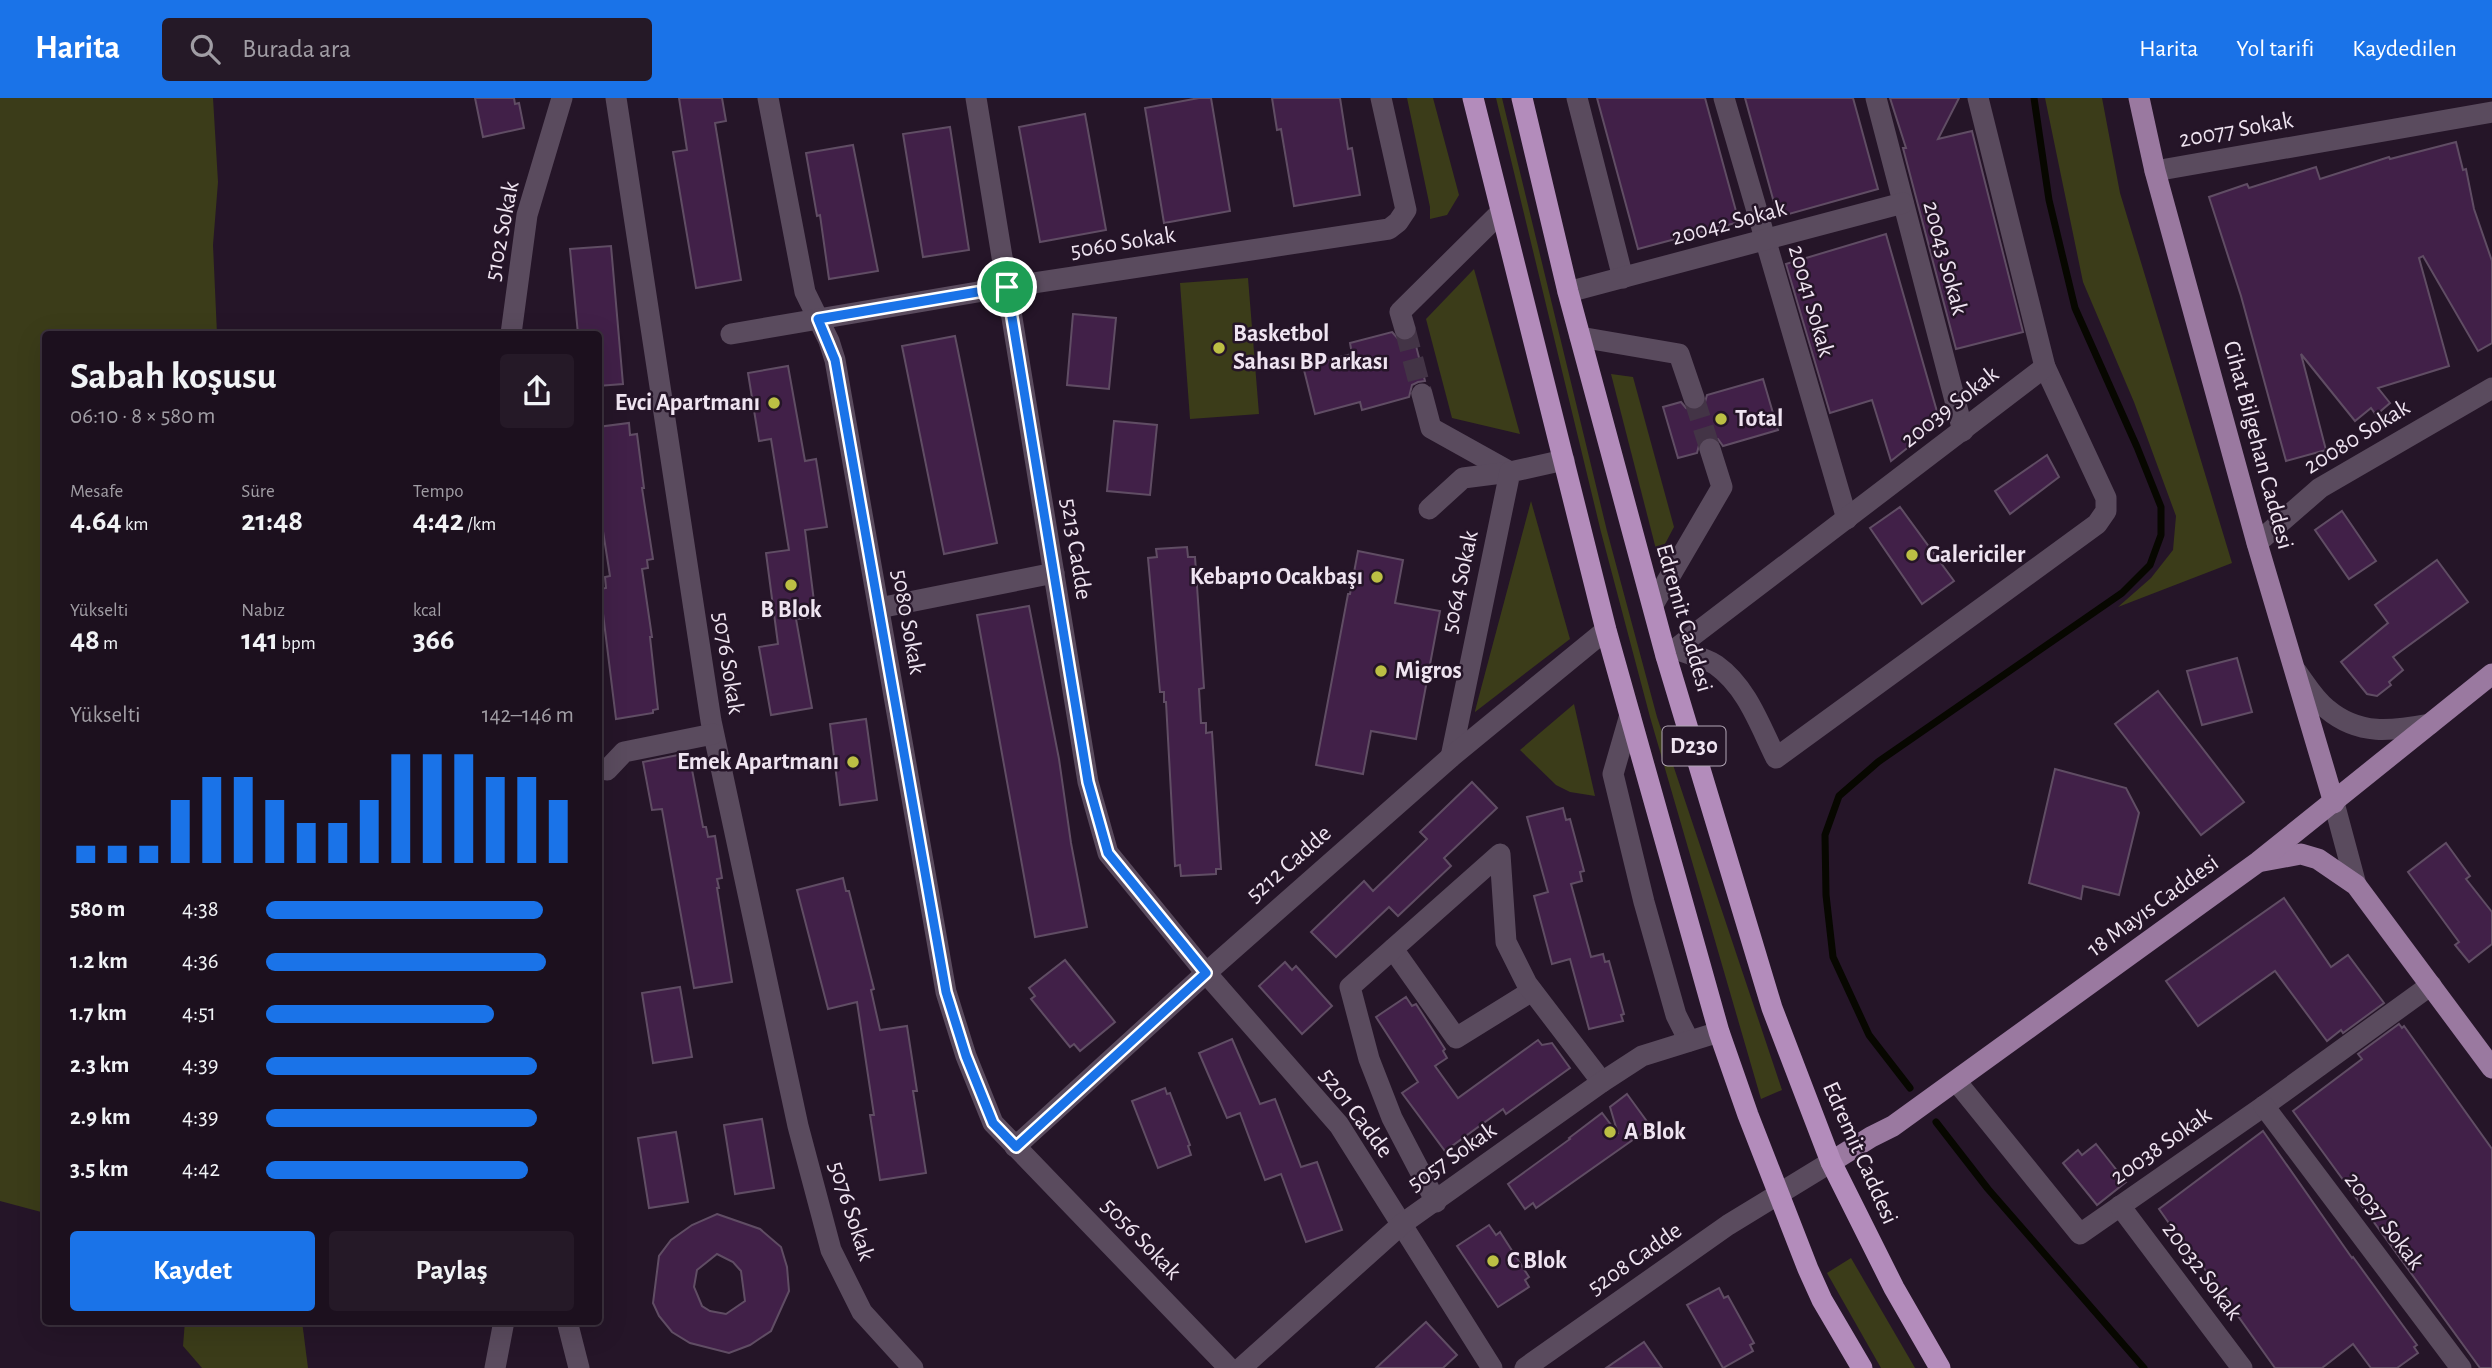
<!DOCTYPE html>
<html lang="tr">
<meta charset="utf-8">
<style>
body{margin:0;font-family:"Alegreya Sans",sans-serif;background:#251927;color:#f1f3f6;height:100vh;display:flex;flex-direction:column;font-size:26px;white-space:nowrap}
*{box-sizing:border-box;margin:0}
p{font-size:23px;color:#a09da4}
.icon{flex:none;width:38px;height:38px;fill:none;stroke:currentColor;stroke-width:2;stroke-linecap:round;stroke-linejoin:round}
.map{position:relative;flex:1;overflow:hidden}
.drawer{position:absolute;left:42px;top:233px;width:560px;height:994px;display:flex;flex-direction:column;background:#1c101e;border-radius:7px;box-shadow:0 7px 28px #0002,0 0 0 2px #3a303c}
.drawer>*{flex:none}
.pin{position:absolute;display:grid;place-items:center;width:60px;height:60px;color:#fff;margin:-30px;border:4px solid #fff;border-radius:50%;box-shadow:0 2px 7px #0007}
.round{display:grid;place-items:center;flex:none;width:74px;height:74px;border-radius:7px;background:#251927}
.overview{display:flex;align-items:center;justify-content:space-between;height:119px;padding:0 28px}
h1{font-size:38px;font-weight:600;line-height:52px}
.metrics{display:grid;grid-template-columns:repeat(3,1fr);gap:10px;height:119px;padding:7px 28px}
.metrics div{display:grid;align-content:center}
.metrics b{font-size:30px;font-weight:600}
.metrics small{font-size:19px;font-weight:400}
.metrics p{font-size:19px}
.chart{height:196px;padding:14px 28px}
.chart p{display:flex;justify-content:space-between}
.chart svg{width:100%;height:126px;margin-top:7px;stroke:#1a73e8;stroke-width:6}
.primary-button{display:flex;gap:14px;margin-top:auto;padding:14px 28px}
.primary-button a{flex:1;height:80px;border-radius:7px;background:#1a73e8;color:#fff;font-size:28px;font-weight:600;line-height:80px;text-align:center}
.primary-button a+a{background:#251927;color:#f1f3f6}
ul{padding:0 28px;list-style:none;font-size:23px}
li{display:grid;grid-template-columns:112px 84px 1fr;align-items:center;height:52px}
li i{height:18px;border-radius:9px;background:#1a73e8}
header{display:flex;align-items:center;gap:42px;box-sizing:border-box;height:98px;padding:0 35px;background:#1a73e8;color:#fff}
header strong{font-size:33px}
nav{display:flex;gap:38px;margin-inline-start:auto;font-size:24px}
.search{width:490px;height:63px;background:#251927;display:flex;align-items:center;gap:18px;box-sizing:border-box;padding:0 24px;border-radius:7px;color:#a09da4;font-size:26px}
.map>svg:first-child{display:block}
</style>
<header>
<strong>Harita</strong>
<div class="search"><svg class="icon" aria-label="search" viewBox="0 0 24 24"><circle cx="10" cy="10" r="6"/><path d="M15 15l6 6"/></svg>Burada ara</div>
<nav><a>Harita</a><a>Yol tarifi</a><a>Kaydedilen</a></nav>
</header>
<div class="map">
<svg width="2492" height="1270" viewBox="0 0 2492 1270">
<rect width="100%" height="100%" fill="#251528"/>
<!-- green -->
<g fill="#3b3c19">
<polygon points="0,0 213,0 218,84 213,147 217,236 46,236 45,1115 0,1103"/>
<polygon points="1407,0 1433,0 1459,97 1447,117 1430,121 1430,109"/>
<polygon points="1496,0 1502,0 1607,433 1657,619 1782,992 1761,1001 1650,619 1601,434"/>
<polygon points="2045,0 2102,0 2120,95 2232,465 2118,509 2151,480 2173,452 2176,418 2134,304 2083,184"/>
<polygon points="1474,171 1520,336 1452,320 1426,221"/>
<polygon points="1248,180 1259,316 1190,321 1180,185"/>
<polygon points="1611,276 1633,279 1674,429 1658,459"/>
<polygon points="1531,403 1570,541 1475,614 1475,613"/>
<polygon points="1574,606 1595,698 1570,694 1556,687 1520,652"/>
<polygon points="1851,1160 1915,1270 1881,1270 1827,1175"/>
<polygon points="185,1223 302,1223 308,1270 202,1270 183,1248"/>
</g>
<g fill="none" stroke-linecap="round" stroke-linejoin="round">
<!-- stream -->
<g stroke="#070700" stroke-width="7">
<polyline points="1910,990 1869,937 1833,859 1826,797 1825,737 1839,698 1878,664 2122,495 2150,467 2161,437 2161,409 2137,349 2075,210 2049,102 2034,0"/>
<polyline points="1936,1024 1988,1091 2144,1270"/>
</g>
</g>
<!-- building -->
<g fill="#412048" stroke="#604d64" stroke-width="2" fill-rule="evenodd">
<polygon points="475,0 514,0 515,6 519,5 524,30 483,39"/>
<polygon points="679,0 722,0 726,23 715,25 741,182 696,190 673,54 687,52"/>
<polygon points="1199,0 1211,0 1230,113 1164,125 1145,10"/>
<polygon points="1272,0 1340,0 1348,51 1352,50 1360,97 1294,108 1281,31 1277,32"/>
<polygon points="1597,0 1705,0 1739,124 1638,151"/>
<polygon points="1745,0 1853,0 1878,91 1778,119"/>
<polygon points="1890,0 1959,0 1938,41 1972,33 2023,234 1956,251 1903,50 1906,50"/>
<polygon points="1085,16 1106,132 1040,144 1019,29"/>
<polygon points="950,29 969,152 923,159 903,36"/>
<polygon points="2456,44 2463,72 2466,71 2474,111 2492,163 2492,245 2478,253 2423,158 2419,160 2449,268 2378,290 2390,305 2376,317 2371,310 2355,323 2301,256 2326,352 2286,363 2241,198 2209,99 2247,86 2249,90 2316,69 2320,81 2389,59 2390,61"/>
<polygon points="853,47 878,173 829,181 820,117 817,118 806,55"/>
<polygon points="1886,136 1940,324 1891,363 1872,302 1830,315 1786,166"/>
<polygon points="611,148 623,286 598,288 598,236 578,236 570,151"/>
<polygon points="1073,216 1116,220 1109,291 1067,287"/>
<polygon points="1392,234 1401,244 1408,244 1414,240 1425,283 1418,284 1412,287 1409,299 1362,312 1360,304 1315,316 1303,268 1352,256 1350,245"/>
<polygon points="955,238 997,445 944,456 902,248"/>
<polygon points="788,268 805,363 816,361 827,429 805,432 816,519 796,521 812,610 771,617 759,549 778,546 766,455 789,452 771,341 759,343 748,275"/>
<polygon points="1763,281 1778,332 1723,348 1718,341 1707,338 1700,343 1697,355 1678,360 1663,309 1681,304 1686,310 1698,313 1704,308 1707,297"/>
<polygon points="1114,323 1157,327 1150,397 1107,393"/>
<polygon points="629,325 630,337 637,336 644,390 642,390 653,461 647,462 648,470 642,471 652,539 650,539 658,611 653,612 653,615 616,621 600,491 606,490 605,479 610,478 600,414 598,329"/>
<polygon points="2047,357 2059,379 2010,416 1995,393"/>
<polygon points="1900,409 1954,483 1922,506 1870,430"/>
<polygon points="2342,413 2376,463 2349,481 2315,432"/>
<polygon points="1187,449 1188,459 1195,459 1204,590 1199,591 1201,625 1206,625 1206,635 1212,634 1221,771 1216,771 1216,776 1181,778 1180,767 1175,768 1166,604 1164,604 1164,594 1160,594 1148,460 1157,459 1156,451"/>
<polygon points="1358,453 1403,462 1395,505 1440,513 1416,641 1371,633 1363,676 1316,667 1348,496 1350,496"/>
<polygon points="2437,462 2468,504 2393,559 2403,572 2389,584 2391,587 2377,598 2367,596 2341,564 2388,525 2375,507"/>
<polygon points="1029,508 1059,661 1071,745 1087,829 1035,839 977,517"/>
<polygon points="2237,560 2252,614 2202,627 2187,573"/>
<polygon points="2158,593 2244,704 2201,737 2115,626"/>
<polygon points="866,621 877,702 840,707 830,626"/>
<polygon points="683,656 689,656 703,729 706,729 708,739 715,738 722,780 717,781 719,790 717,790 732,884 694,890 662,711 652,712 643,664"/>
<polygon points="2055,671 2126,690 2139,715 2119,797 2083,788 2081,801 2029,785"/>
<polygon points="1472,684 1497,710 1444,760 1451,768 1398,818 1389,809 1336,859 1311,834 1364,783 1373,793 1427,741 1420,734"/>
<polygon points="1563,710 1566,722 1570,721 1584,773 1580,774 1582,783 1571,786 1591,859 1603,856 1605,864 1609,863 1624,916 1621,917 1623,923 1589,931 1570,861 1552,866 1534,798 1548,794 1527,719"/>
<polygon points="2446,745 2470,778 2466,781 2492,814 2492,846 2469,864 2455,847 2459,844 2408,774"/>
<polygon points="843,780 846,793 849,793 874,891 871,892 880,932 907,928 917,993 913,993 926,1075 880,1082 870,1017 874,1017 857,904 828,911 797,792"/>
<polygon points="2284,800 2331,869 2348,857 2384,905 2343,935 2341,932 2327,943 2275,873 2198,928 2166,883"/>
<polygon points="1065,862 1115,924 1080,953 1074,946 1070,949 1031,901 1035,898 1029,890"/>
<polygon points="1285,864 1292,872 1296,868 1332,908 1302,936 1259,888"/>
<polygon points="680,889 692,959 653,965 642,895"/>
<polygon points="1406,899 1412,908 1416,906 1445,951 1443,953 1447,960 1435,968 1458,1000 1538,942 1542,947 1552,945 1570,970 1506,1016 1503,1011 1445,1053 1402,995 1418,984 1376,919"/>
<polygon points="2399,926 2402,930 2404,928 2492,1051 2492,1270 2480,1270 2293,1013 2362,961 2358,956"/>
<polygon points="1232,941 1260,1006 1275,1001 1301,1069 1317,1064 1342,1132 1306,1144 1281,1076 1265,1082 1240,1015 1227,1020 1199,955"/>
<polygon points="1165,990 1167,996 1170,995 1190,1047 1188,1048 1191,1057 1158,1070 1132,1003"/>
<polygon points="1627,996 1651,1029 1536,1110 1533,1105 1525,1111 1508,1086 1570,1041 1569,1040 1602,1015 1618,1036 1610,1009"/>
<polygon points="762,1021 774,1090 735,1096 724,1027"/>
<polygon points="2263,1033 2352,1160 2353,1159 2417,1247 2414,1249 2418,1255 2397,1270 2371,1270 2353,1246 2322,1270 2275,1270 2201,1166 2199,1168 2159,1111"/>
<polygon points="676,1034 688,1104 649,1110 638,1040"/>
<polygon points="2096,1046 2126,1084 2097,1107 2063,1065 2078,1052 2082,1057"/>
<path d="M717,1116l43,15 21,18 6,20 2,24 -18,40 -21,14 -21,8 -39,-10 -18,-11 -13,-16 -6,-13 6,-47 12,-16 21,-15zM717,1156l16,8 8,9 4,30 -19,13 -16,-3 -8,-5 -8,-19 3,-17z"/>
<polygon points="1489,1127 1496,1137 1500,1134 1529,1179 1525,1182 1529,1189 1498,1209 1457,1148"/>
<polygon points="1719,1190 1724,1200 1728,1198 1754,1245 1750,1247 1753,1253 1723,1270 1687,1207"/>
<polygon points="1426,1224 1457,1257 1443,1270 1376,1270"/>
<polygon points="1644,1244 1662,1270 1606,1270"/>
</g>
<g fill="none" stroke-linecap="round" stroke-linejoin="round">
<!-- minor-tunnel -->
<g stroke="#433446" stroke-width="21" stroke-dasharray="21 10" stroke-linecap="butt">
<polyline points="1405,231 1422,296"/>
<polyline points="1694,300 1710,351"/>
</g>
<!-- minor -->
<g stroke="#5a4b5e" stroke-width="21">
<polyline points="616,0 711,623 798,1028 831,1152 862,1214 913,1270"/>
<polyline points="768,0 805,194 829,243 835,262 946,894 966,958 993,1025 1229,1270"/>
<polyline points="976,0 1088,684 1108,755 1206,875 1339,1027 1492,1270"/>
<polyline points="1577,0 1623,180"/>
<polyline points="1724,0 1847,421"/>
<polyline points="1876,0 1963,333"/>
<polyline points="2155,73 2492,14"/>
<polyline points="1568,194 1903,105"/>
<polyline points="1405,231 1400,214 1501,114"/>
<polyline points="511,236 527,117 562,0"/>
<polyline points="731,236 1007,189 1389,131 1398,124 1406,112 1381,0"/>
<polyline points="1580,239 1679,256 1694,300"/>
<polyline points="1422,296 1431,330 1510,374"/>
<polyline points="1429,411 1463,380 1510,374"/>
<polyline points="2257,445 2320,390 2492,290"/>
<polyline points="1653,507 1722,389 1710,351"/>
<polyline points="879,510 1054,475"/>
<path d="M1675,551c13,5 30,9 41,16 31,22 44,61 60,93l321,-234 9,-13v-13l-61,-131"/>
<polyline points="1666,558 2045,269 1978,0"/>
<path d="M2296,573c9,12 18,28 31,38 32,27 65,22 103,15"/>
<polyline points="1630,617 1613,676 1644,804 1676,917 1689,943"/>
<polyline points="1451,659 1510,374 1564,362"/>
<polyline points="607,672 624,654 713,636"/>
<polyline points="2334,705 2356,787"/>
<polyline points="1393,851 1456,940 1532,893"/>
<polyline points="1956,983 2080,1136 2264,1008 2431,887"/>
<polyline points="2264,1008 2461,1270"/>
<polyline points="1015,1049 1206,875 1451,659 1606,532"/>
<polyline points="1436,1104 1392,1020 1369,961 1350,889 1500,756 1506,844 1527,886 1602,984"/>
<polyline points="2120,1108 2242,1270"/>
<polyline points="567,1223 579,1270"/>
<polyline points="495,1270 504,1223"/>
<polyline points="1241,1270 1402,1126 1602,984 1642,958 1719,934"/>
<polyline points="1525,1270 1728,1127 1831,1064"/>
</g>
<!-- major -->
<g stroke="#9a79a0" stroke-width="21">
<polyline points="2139,0 2155,73 2257,445 2334,705"/>
<polyline points="2263,763 2301,756 2318,761 2356,787 2492,970"/>
<polyline points="1831,1064 1871,1039 1893,1028 2258,764 2492,576"/>
</g>
<!-- highway -->
<g stroke="#b38cbb" stroke-width="21">
<polyline points="1473,0 1606,532 1719,934 1748,1017 1808,1171 1822,1202 1862,1270"/>
<polyline points="1522,0 1568,194 1666,558 1772,910 1831,1064 1894,1190 1940,1270"/>
</g>
</g>
<g fill="none" stroke-linecap="round" stroke-linejoin="round">
<defs>
<polygon id="route" points="1007,189 1088,684 1108,755 1206,875 1016,1049 993,1025 966,958 946,894 835,262 818,221"/>
</defs>
<!-- route casing -->
<use href="#route" stroke="#fff" stroke-width="14"/>
<!-- route -->
<use href="#route" stroke="#1a73e8" stroke-width="9"/>
</g>
<!-- markers -->
<g fill="#bcbf44" stroke="#251528" stroke-width="2.5">
<circle cx="1219" cy="250" r="7"/>
<circle cx="774" cy="305" r="7"/>
<circle cx="1721" cy="321" r="7"/>
<circle cx="1912" cy="457" r="7"/>
<circle cx="1377" cy="479" r="7"/>
<circle cx="791" cy="487" r="7"/>
<circle cx="1381" cy="573" r="7"/>
<circle cx="853" cy="664" r="7"/>
<circle cx="1610" cy="1034" r="7"/>
<circle cx="1493" cy="1163" r="7"/>
</g>
<g text-anchor="middle" dominant-baseline="central" stroke-width="5" stroke-linejoin="round" paint-order="stroke">
<!-- shield labels -->
<rect fill="#251528" stroke="#b2a6b5" stroke-width="2" x="1662.5" y="628.5" width="63" height="39" rx="5"/>
<g font-size="23" font-weight="bold" fill="#efe4f1">
<text x="1694" y="648">D230</text>
</g>
<!-- street labels -->
<g font-size="24" fill="#efe4f1" stroke="#251528">
<text transform="translate(2236 32) rotate(-10)">20077 Sokak</text>
<text transform="translate(1729 125) rotate(-15)">20042 Sokak</text>
<text transform="translate(502 133) rotate(-79)">5102 Sokak</text>
<text transform="translate(1123 145) rotate(-9)">5060 Sokak</text>
<text transform="translate(1945 160) rotate(75)">20043 Sokak</text>
<text transform="translate(1811 203) rotate(74)">20041 Sokak</text>
<text transform="translate(1950 309) rotate(-38)">20039 Sokak</text>
<text transform="translate(2357 339) rotate(-32)">20080 Sokak</text>
<text transform="translate(2258 347) rotate(75)">Cihat Bilgehan Caddesi</text>
<text transform="translate(1076 451) rotate(81)">5213 Cadde</text>
<text transform="translate(1460 484) rotate(-78)">5064 Sokak</text>
<text transform="translate(1684 520) rotate(74)">Edremit Caddesi</text>
<text transform="translate(908 524) rotate(80)">5080 Sokak</text>
<text transform="translate(728 565) rotate(81)">5076 Sokak</text>
<text transform="translate(1289 766) rotate(-41)">5212 Cadde</text>
<text transform="translate(2153 808) rotate(-36)">18 Mayıs Caddesi</text>
<text transform="translate(1356 1015) rotate(53)">5201 Cadde</text>
<text transform="translate(2161 1048) rotate(-35)">20038 Sokak</text>
<text transform="translate(1860 1055) rotate(66)">Edremit Caddesi</text>
<text transform="translate(1452 1059) rotate(-35)">5057 Sokak</text>
<text transform="translate(851 1113) rotate(72)">5076 Sokak</text>
<text transform="translate(2384 1123) rotate(53)">20037 Sokak</text>
<text transform="translate(1141 1141) rotate(46)">5056 Sokak</text>
<text transform="translate(1635 1161) rotate(-35)">5208 Cadde</text>
<text transform="translate(2202 1173) rotate(53)">20032 Sokak</text>
</g>
<!-- poi labels -->
<g font-size="24" font-weight="bold" fill="#efe4f1" stroke="#251528" text-anchor="start">
<text x="1233" y="236">Basketbol<tspan x="1233" dy="28">Sahası BP arkası</tspan></text>
<text x="760" y="305" text-anchor="end">Evci Apartmanı</text>
<text x="1735" y="321">Total</text>
<text x="1926" y="457">Galericiler</text>
<text x="1363" y="479" text-anchor="end">Kebap10 Ocakbaşı</text>
<text x="791" y="512" text-anchor="middle">B Blok</text>
<text x="1395" y="573">Migros</text>
<text x="839" y="664" text-anchor="end">Emek Apartmanı</text>
<text x="1624" y="1034">A Blok</text>
<text x="1507" y="1163">C Blok</text>
</g>
</g>
</svg>
<div class="pin" style="left:1007px;top:189px;background:#1e9e55"><svg class="icon" aria-label="arrive" viewBox="0 0 24 24"><path d="M6 21V4h12l-3 4 3 4H6"/></svg></div>
<section class="drawer">
<div class="overview"><div><h1>Sabah koşusu</h1><p>06:10 · 8 × 580 m</p></div><a class="round"><svg class="icon" aria-label="share" viewBox="0 0 24 24"><path d="M12 15V3M7 8l5-5 5 5M5 13v7h14v-7"/></svg></a></div>
<div class="metrics">
<div><p>Mesafe</p><b>4.64<small> km</small></b></div>
<div><p>Süre</p><b>21:48</b></div>
<div><p>Tempo</p><b>4:42<small> /km</small></b></div>
</div>
<div class="metrics">
<div><p>Yükselti</p><b>48<small> m</small></b></div>
<div><p>Nabız</p><b>141<small> bpm</small></b></div>
<div><p>kcal</p><b>366</b></div>
</div>
<div class="chart"><p><span>Yükselti</span>142–146 m</p>
<svg viewBox="0 0 160 44" preserveAspectRatio="none"><path d="M5 44V38M15 44V38M25 44V38M35 44V22M45 44V14M55 44V14M65 44V22M75 44V30M85 44V30M95 44V22M105 44V6M115 44V6M125 44V6M135 44V14M145 44V14M155 44V22"/></svg>
</div>
<ul>
<li><b>580 m</b>4:38<i style="width:90%"></i></li>
<li><b>1.2 km</b>4:36<i style="width:91%"></i></li>
<li><b>1.7 km</b>4:51<i style="width:74%"></i></li>
<li><b>2.3 km</b>4:39<i style="width:88%"></i></li>
<li><b>2.9 km</b>4:39<i style="width:88%"></i></li>
<li><b>3.5 km</b>4:42<i style="width:85%"></i></li>
</ul>
<div class="primary-button"><a>Kaydet</a><a>Paylaş</a></div>
</section>
</div>
